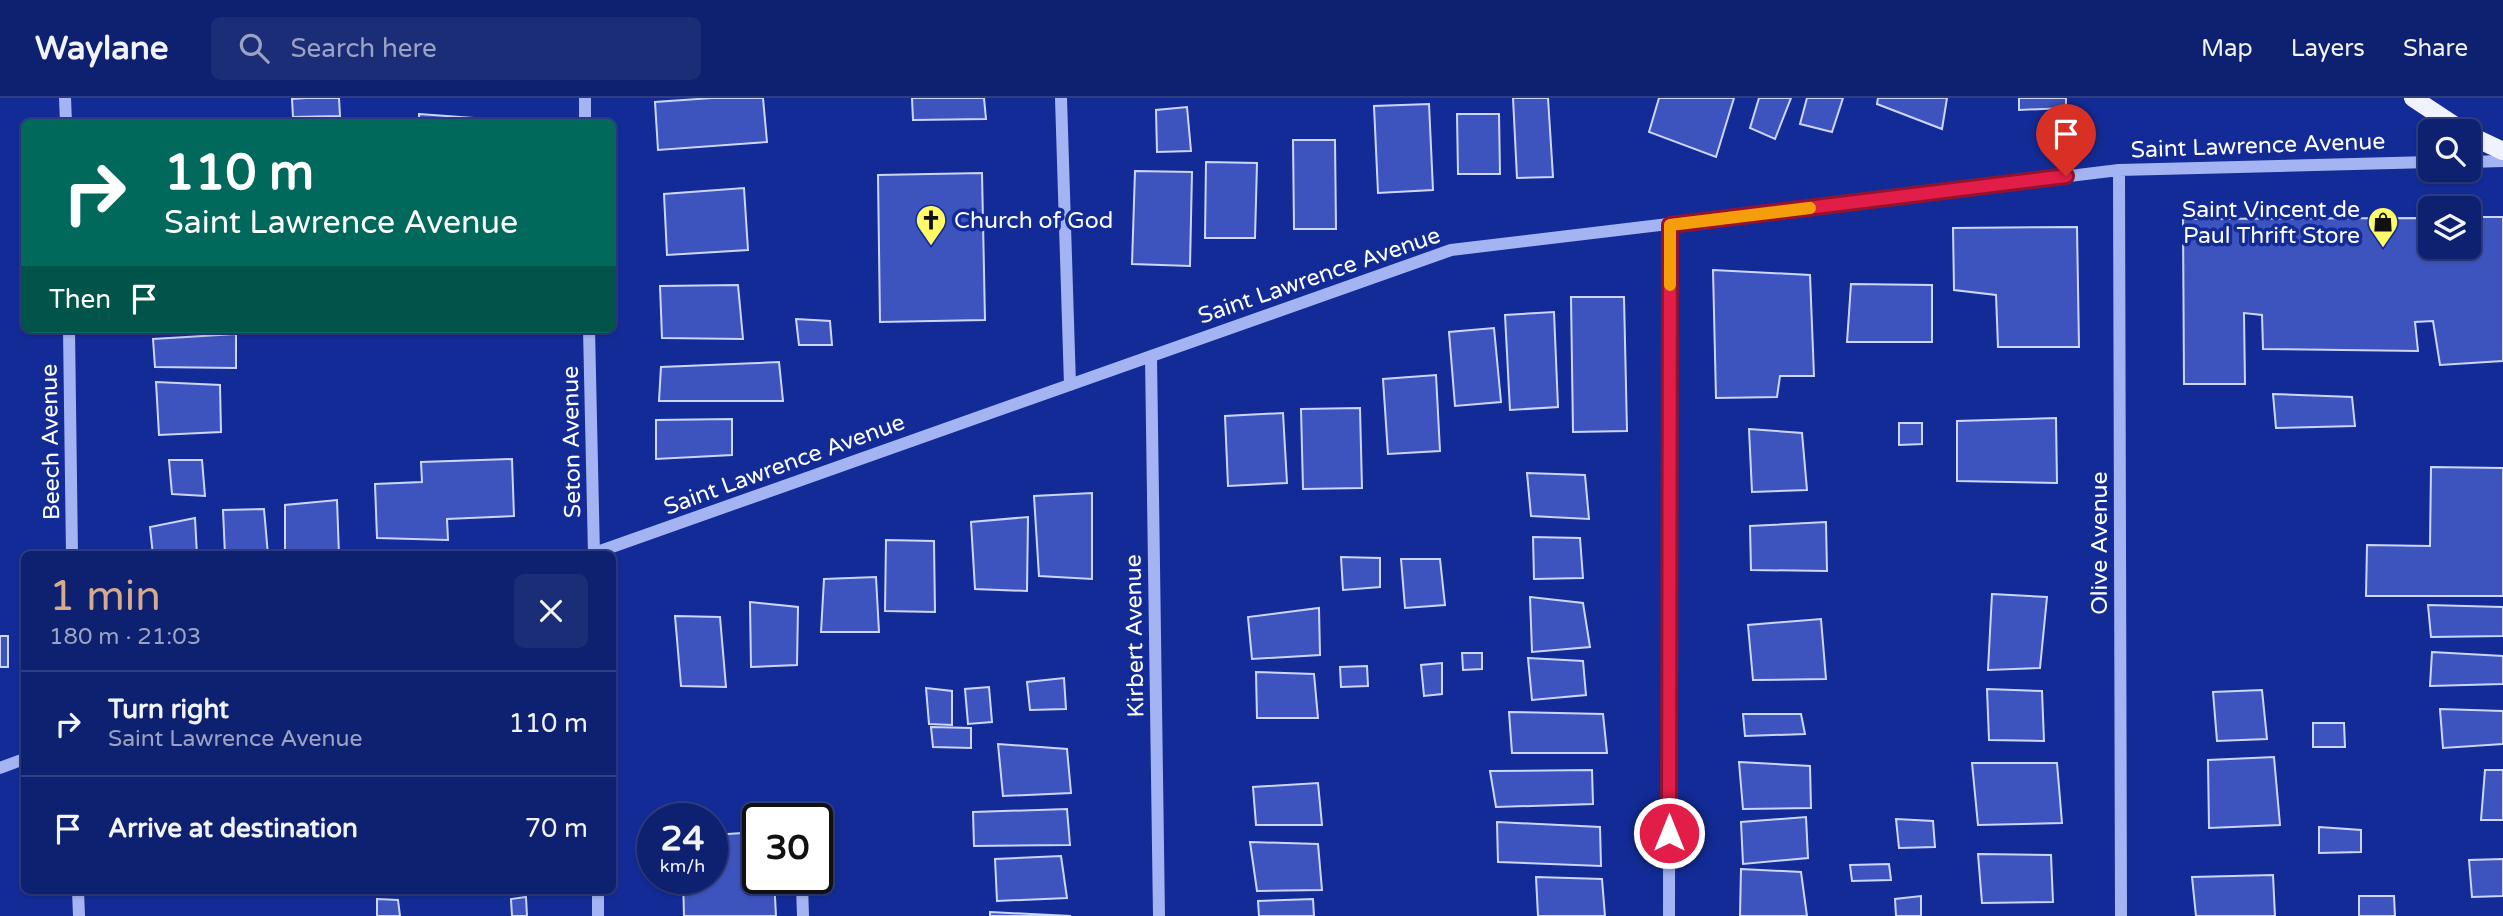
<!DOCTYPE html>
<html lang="en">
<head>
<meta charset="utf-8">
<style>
	:root { --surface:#0e2070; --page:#1c2d78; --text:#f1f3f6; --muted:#9ba3c3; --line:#2e3e83; --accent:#d6ab8b }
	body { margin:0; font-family:"Varela Round",sans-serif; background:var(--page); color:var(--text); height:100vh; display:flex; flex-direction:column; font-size:26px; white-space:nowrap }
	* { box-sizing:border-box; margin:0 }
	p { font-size:23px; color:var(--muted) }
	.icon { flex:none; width:38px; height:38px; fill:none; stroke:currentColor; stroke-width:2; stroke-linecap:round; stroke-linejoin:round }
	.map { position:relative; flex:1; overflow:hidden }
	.panel { position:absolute; left:21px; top:453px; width:595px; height:343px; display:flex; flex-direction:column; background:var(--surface); border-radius:10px; box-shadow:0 2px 5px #0004,0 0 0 2px var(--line) }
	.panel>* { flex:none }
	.guide { position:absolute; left:21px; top:21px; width:595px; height:214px; border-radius:10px; box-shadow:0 2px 5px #0004,0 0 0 2px var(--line); background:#00695c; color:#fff; overflow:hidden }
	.buttons { position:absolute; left:2418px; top:21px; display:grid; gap:14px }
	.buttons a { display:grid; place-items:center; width:63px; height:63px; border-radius:10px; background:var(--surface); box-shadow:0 2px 5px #0004,0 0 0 2px var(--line); font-size:35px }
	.speed { position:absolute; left:637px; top:705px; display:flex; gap:14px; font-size:35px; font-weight:700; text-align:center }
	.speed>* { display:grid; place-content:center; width:91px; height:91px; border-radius:50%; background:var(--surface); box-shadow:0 2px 5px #0004,0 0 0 2px var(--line); line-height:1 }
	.speed small { font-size:18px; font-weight:400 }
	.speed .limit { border:4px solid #111; border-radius:10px; background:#fff; color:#111 }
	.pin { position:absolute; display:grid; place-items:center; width:60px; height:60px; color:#fff; margin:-72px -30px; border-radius:50% 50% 50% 0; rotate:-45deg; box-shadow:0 0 7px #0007 }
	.pin .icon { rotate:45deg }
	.me { position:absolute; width:77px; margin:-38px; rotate:0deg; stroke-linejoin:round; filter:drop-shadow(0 0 5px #0008) }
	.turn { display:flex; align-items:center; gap:24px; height:147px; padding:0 28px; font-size:32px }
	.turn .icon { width:91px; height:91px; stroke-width:2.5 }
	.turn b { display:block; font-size:49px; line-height:60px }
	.then { display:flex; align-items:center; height:66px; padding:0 28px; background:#0003; gap:14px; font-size:26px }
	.round { display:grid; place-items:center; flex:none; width:74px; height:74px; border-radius:10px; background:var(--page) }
	.overview { display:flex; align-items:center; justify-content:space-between; height:119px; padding:0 28px }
	h1 { font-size:42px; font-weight:600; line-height:52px; color:var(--accent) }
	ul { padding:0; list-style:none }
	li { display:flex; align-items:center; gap:21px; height:105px; padding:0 28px; border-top:2px solid var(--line) }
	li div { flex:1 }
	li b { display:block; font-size:26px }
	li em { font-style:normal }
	header { display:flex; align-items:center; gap:42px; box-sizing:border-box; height:98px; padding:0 35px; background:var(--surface); border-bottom:2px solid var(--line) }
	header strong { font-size:33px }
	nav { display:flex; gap:38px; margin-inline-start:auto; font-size:24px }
	.search { width:490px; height:63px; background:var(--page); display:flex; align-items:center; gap:18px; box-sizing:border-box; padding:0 24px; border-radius:10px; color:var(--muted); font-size:26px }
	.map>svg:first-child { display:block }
</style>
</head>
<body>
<header>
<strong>Waylane</strong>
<div class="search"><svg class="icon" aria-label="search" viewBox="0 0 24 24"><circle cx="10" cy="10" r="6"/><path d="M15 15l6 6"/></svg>Search here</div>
<nav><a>Map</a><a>Layers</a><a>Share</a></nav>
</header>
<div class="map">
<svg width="2503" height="818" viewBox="0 0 2503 818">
	<rect width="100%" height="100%" fill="#132b96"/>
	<path fill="#3d54be" stroke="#ccd6fd" stroke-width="2" d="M 306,0 L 339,0 L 340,18 L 293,19 L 292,1 Z
		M 712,0 L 763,0 L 767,44 L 658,52 L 655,4 Z
		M 912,0 L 984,0 L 986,21 L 913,22 Z
		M 1513,0 L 1548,0 L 1553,79 L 1517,80 Z
		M 1659,0 L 1734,0 L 1716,59 L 1649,34 Z
		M 1759,0 L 1791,0 L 1775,41 L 1750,30 Z
		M 1807,0 L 1843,0 L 1832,34 L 1800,26 Z
		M 1878,0 L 1947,0 L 1942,31 L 1877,6 Z
		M 2019,0 L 2066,0 L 2066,10 L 2019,12 Z
		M 1429,6 L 1433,92 L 1378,95 L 1374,8 Z
		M 1187,9 L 1191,53 L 1157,54 L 1156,12 Z
		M 419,16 L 487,21 L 488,24 L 419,24 Z
		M 1457,16 L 1499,16 L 1500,76 L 1458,76 Z
		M 1293,42 L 1335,42 L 1336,131 L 1294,131 Z
		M 1206,64 L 1257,65 L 1255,140 L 1205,140 Z
		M 1135,73 L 1192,74 L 1190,168 L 1132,166 Z
		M 982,75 L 985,222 L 880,224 L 878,77 Z
		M 744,90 L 748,152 L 667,157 L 664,96 Z
		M 2469,119 L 2503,119 L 2503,263 L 2440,267 L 2433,223 L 2415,224 L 2418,253 L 2263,251 L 2262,217 L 2244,215 L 2245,286 L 2184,286 L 2183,121 L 2431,120 L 2431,149 L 2469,149 Z
		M 2077,129 L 2079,249 L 1998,249 L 1996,197 L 1954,192 L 1953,130 Z
		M 1713,172 L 1810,177 L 1814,278 L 1780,278 L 1777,299 L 1716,300 Z
		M 1851,186 L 1932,187 L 1932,244 L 1847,244 Z
		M 738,187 L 743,241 L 662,240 L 660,188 Z
		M 1571,199 L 1624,199 L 1627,333 L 1573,334 Z
		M 1554,214 L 1558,309 L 1510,312 L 1505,217 Z
		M 796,221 L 830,223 L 832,247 L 799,247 Z
		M 1494,230 L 1501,304 L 1455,308 L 1449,234 Z
		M 236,236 L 236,270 L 155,269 L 153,241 Z
		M 779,264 L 783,303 L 659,303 L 661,269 Z
		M 1436,277 L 1440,353 L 1388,356 L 1383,281 Z
		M 156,284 L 220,287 L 221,334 L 159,337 Z
		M 2273,296 L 2352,299 L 2355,328 L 2276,330 Z
		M 1360,310 L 1362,390 L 1303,391 L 1301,311 Z
		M 1283,315 L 1287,385 L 1228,388 L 1225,318 Z
		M 2056,320 L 2057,385 L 1957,383 L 1957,323 Z
		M 732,321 L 732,357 L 656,361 L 656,322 Z
		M 1899,325 L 1922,325 L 1922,346 L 1899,347 Z
		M 1749,331 L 1802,335 L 1807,392 L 1752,394 Z
		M 512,361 L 514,418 L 447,421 L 448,442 L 377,440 L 375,386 L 422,384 L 421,364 Z
		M 169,362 L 202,362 L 205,398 L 172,396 Z
		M 2431,369 L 2503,370 L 2503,498 L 2366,498 L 2367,447 L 2430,448 Z
		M 1527,375 L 1585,377 L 1589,421 L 1531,418 Z
		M 1092,395 L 1092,481 L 1039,478 L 1034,398 Z
		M 337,402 L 339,457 L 285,457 L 285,407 Z
		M 264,411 L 268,457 L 225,457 L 223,412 Z
		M 1028,419 L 1027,493 L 975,491 L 971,424 Z
		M 195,420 L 197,457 L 153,457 L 150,429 Z
		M 1826,424 L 1827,473 L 1751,472 L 1750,428 Z
		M 1533,439 L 1580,440 L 1583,480 L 1534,481 Z
		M 886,442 L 934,443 L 935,514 L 885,513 Z
		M 1341,459 L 1380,460 L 1380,489 L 1343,492 Z
		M 1401,461 L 1440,461 L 1445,507 L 1405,510 Z
		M 876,479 L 879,534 L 821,534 L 824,481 Z
		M 1992,496 L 2047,499 L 2040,570 L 1988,572 Z
		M 1530,499 L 1583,505 L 1590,549 L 1532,554 Z
		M 750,504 L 798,509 L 797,567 L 751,569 Z
		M 2428,507 L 2503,509 L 2503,538 L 2431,539 Z
		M 1319,510 L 1320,557 L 1252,561 L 1248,519 Z
		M 675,518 L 720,519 L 726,589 L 681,588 Z
		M 1821,521 L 1826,581 L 1753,582 L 1748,527 Z
		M 0,538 L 8,538 L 8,569 L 0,569 Z
		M 2432,554 L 2503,558 L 2503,586 L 2430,588 Z
		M 1462,555 L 1482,555 L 1482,571 L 1463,572 Z
		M 1528,560 L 1583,563 L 1586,597 L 1532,602 Z
		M 1442,565 L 1442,596 L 1424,598 L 1421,567 Z
		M 1367,568 L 1368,588 L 1341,589 L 1340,569 Z
		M 1256,574 L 1314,576 L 1318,620 L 1257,620 Z
		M 1064,580 L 1066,611 L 1030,612 L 1027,584 Z
		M 989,589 L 992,624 L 968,626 L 965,591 Z
		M 926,590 L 952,593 L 952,627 L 929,626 Z
		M 1987,591 L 2042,593 L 2044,643 L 1989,642 Z
		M 2262,592 L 2267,641 L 2217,643 L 2213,594 Z
		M 2440,611 L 2503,613 L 2503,646 L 2443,650 Z
		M 1509,614 L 1603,616 L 1607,655 L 1512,655 Z
		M 1743,616 L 1801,616 L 1805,636 L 1745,638 Z
		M 2313,625 L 2344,625 L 2345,649 L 2313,649 Z
		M 931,629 L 971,630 L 971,650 L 933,649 Z
		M 998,646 L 1067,651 L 1071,695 L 1003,698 Z
		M 2274,659 L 2280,727 L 2209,730 L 2208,662 Z
		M 1739,664 L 1810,668 L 1811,710 L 1743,711 Z
		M 1972,665 L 2057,665 L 2062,725 L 1978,727 Z
		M 1592,672 L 1593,706 L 1496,709 L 1490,673 Z
		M 2485,672 L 2503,672 L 2503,722 L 2481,722 Z
		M 1318,685 L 1322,727 L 1256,727 L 1253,689 Z
		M 1067,711 L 1070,747 L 974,748 L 973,714 Z
		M 1806,719 L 1808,760 L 1743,766 L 1741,724 Z
		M 1896,721 L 1933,723 L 1935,749 L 1899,750 Z
		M 1497,724 L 1600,729 L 1601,768 L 1498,764 Z
		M 2319,729 L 2361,732 L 2361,754 L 2319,755 Z
		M 758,734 L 758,780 L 774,780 L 776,818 L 684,818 L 683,780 L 712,780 L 712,737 Z
		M 1250,744 L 1318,746 L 1322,792 L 1257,793 Z
		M 1978,756 L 2051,757 L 2053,804 L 1982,805 Z
		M 1061,758 L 1067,800 L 997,803 L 995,761 Z
		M 2503,761 L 2503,798 L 2472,799 L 2469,762 Z
		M 1889,766 L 1891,782 L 1852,783 L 1850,767 Z
		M 1741,771 L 1801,774 L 1807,818 L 1740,818 Z
		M 2273,777 L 2275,818 L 2196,818 L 2192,779 Z
		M 1536,779 L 1602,781 L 1605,818 L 1538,818 Z
		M 1921,798 L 1921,818 L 1896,818 L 1895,801 Z
		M 2359,798 L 2394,798 L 2395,818 L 2359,818 Z
		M 526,799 L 527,818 L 512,818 L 511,801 Z
		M 377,801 L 398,802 L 400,818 L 377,818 Z
		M 1313,801 L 1314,818 L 1259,818 L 1258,803 Z
		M 990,814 L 1071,818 L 990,818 Z"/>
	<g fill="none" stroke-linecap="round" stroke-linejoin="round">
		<path stroke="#a4b4f2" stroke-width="12" d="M 65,0 L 66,24
			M 585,0 L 585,24
			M 1061,0 L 1070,287
			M 2469,64 L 2503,63
			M 2119,72 L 2121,818
			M 69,231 L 72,457
			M 589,231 L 594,457
			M 1151,258 L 1159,818
			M 589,457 L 1451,152 L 2119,72 L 2431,64
			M 0,670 L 24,661
			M 802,787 L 803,818
			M 78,793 L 79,818
			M 598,793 L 598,818
			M 1669,818 L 1670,127"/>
		<path stroke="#f0f2ff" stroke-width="18" d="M 2413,0 L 2463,33
			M 2469,37 L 2503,53"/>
	</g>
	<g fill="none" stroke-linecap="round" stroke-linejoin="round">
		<g stroke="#92132f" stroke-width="18">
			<path id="route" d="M 1669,735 L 1670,127 L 2066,78"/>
		</g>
		<use href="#route" stroke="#e11d48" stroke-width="12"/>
		<path stroke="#f59e0b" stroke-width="12" d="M 1670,187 L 1670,127 L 1810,110"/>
	</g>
	<defs>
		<g id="church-pin" transform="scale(1.575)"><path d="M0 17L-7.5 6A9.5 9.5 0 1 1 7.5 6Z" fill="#fffa66" stroke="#132b96"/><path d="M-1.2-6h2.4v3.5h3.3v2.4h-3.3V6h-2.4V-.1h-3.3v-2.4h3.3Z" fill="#111"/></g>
		<g id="shop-pin" transform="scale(1.575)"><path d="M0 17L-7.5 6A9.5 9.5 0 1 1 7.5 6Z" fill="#fffa66" stroke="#132b96"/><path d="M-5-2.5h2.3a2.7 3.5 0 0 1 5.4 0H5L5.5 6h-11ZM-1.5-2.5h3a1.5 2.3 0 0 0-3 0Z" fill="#111"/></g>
	</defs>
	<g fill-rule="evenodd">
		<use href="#church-pin" x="931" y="122"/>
		<use href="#shop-pin" x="2383" y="124"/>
	</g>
	<g text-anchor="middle" stroke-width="7" stroke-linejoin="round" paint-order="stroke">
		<g font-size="23" fill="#fff" stroke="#132b96">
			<text transform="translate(2258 47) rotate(-2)" y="8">Saint Lawrence Avenue</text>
			<text transform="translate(1319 177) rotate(-19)" y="8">Saint Lawrence Avenue</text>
			<text transform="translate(50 344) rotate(-91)" y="8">Beech Avenue</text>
			<text transform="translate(571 344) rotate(-91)" y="8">Seton Avenue</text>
			<text transform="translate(784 366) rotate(-20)" y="8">Saint Lawrence Avenue</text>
			<text transform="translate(2099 445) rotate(-90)" y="8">Olive Avenue</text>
			<text transform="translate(1134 538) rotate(-91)" y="8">Kirbert Avenue</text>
		</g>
		<g font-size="23" fill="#fff" stroke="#132b96" text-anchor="end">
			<text x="2360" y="119">Saint Vincent de<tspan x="2360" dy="26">Paul Thrift Store</tspan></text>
			<text x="954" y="130" text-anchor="start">Church of God</text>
		</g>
	</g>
</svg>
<div class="buttons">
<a><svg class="icon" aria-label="search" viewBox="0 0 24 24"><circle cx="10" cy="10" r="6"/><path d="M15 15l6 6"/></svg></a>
<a><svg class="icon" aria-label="layers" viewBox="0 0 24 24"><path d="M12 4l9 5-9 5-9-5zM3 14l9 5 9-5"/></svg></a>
</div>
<div class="speed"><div>24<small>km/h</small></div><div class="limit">30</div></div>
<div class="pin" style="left:2066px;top:78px;background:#d93025"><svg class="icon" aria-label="arrive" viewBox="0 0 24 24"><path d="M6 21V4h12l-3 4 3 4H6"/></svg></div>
<svg class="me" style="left:1669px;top:735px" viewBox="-20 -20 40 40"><circle r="17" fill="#e11d48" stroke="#fff" stroke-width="3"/><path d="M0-11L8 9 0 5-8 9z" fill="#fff"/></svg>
<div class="guide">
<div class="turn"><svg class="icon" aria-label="right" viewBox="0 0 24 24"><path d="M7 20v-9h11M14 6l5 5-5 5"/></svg><div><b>110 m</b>Saint Lawrence Avenue</div></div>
<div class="then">Then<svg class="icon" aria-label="arrive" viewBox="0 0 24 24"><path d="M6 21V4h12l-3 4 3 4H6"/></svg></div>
</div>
<section class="panel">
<div class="overview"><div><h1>1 min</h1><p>180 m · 21:03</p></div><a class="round"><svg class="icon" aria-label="close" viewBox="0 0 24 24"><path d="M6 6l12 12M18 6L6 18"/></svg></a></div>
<ul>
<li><svg class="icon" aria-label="right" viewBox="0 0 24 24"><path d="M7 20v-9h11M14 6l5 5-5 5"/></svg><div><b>Turn right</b><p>Saint Lawrence Avenue</p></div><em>110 m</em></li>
<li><svg class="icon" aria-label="arrive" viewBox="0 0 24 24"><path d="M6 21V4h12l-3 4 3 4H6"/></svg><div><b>Arrive at destination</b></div><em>70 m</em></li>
</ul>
</section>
</div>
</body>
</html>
